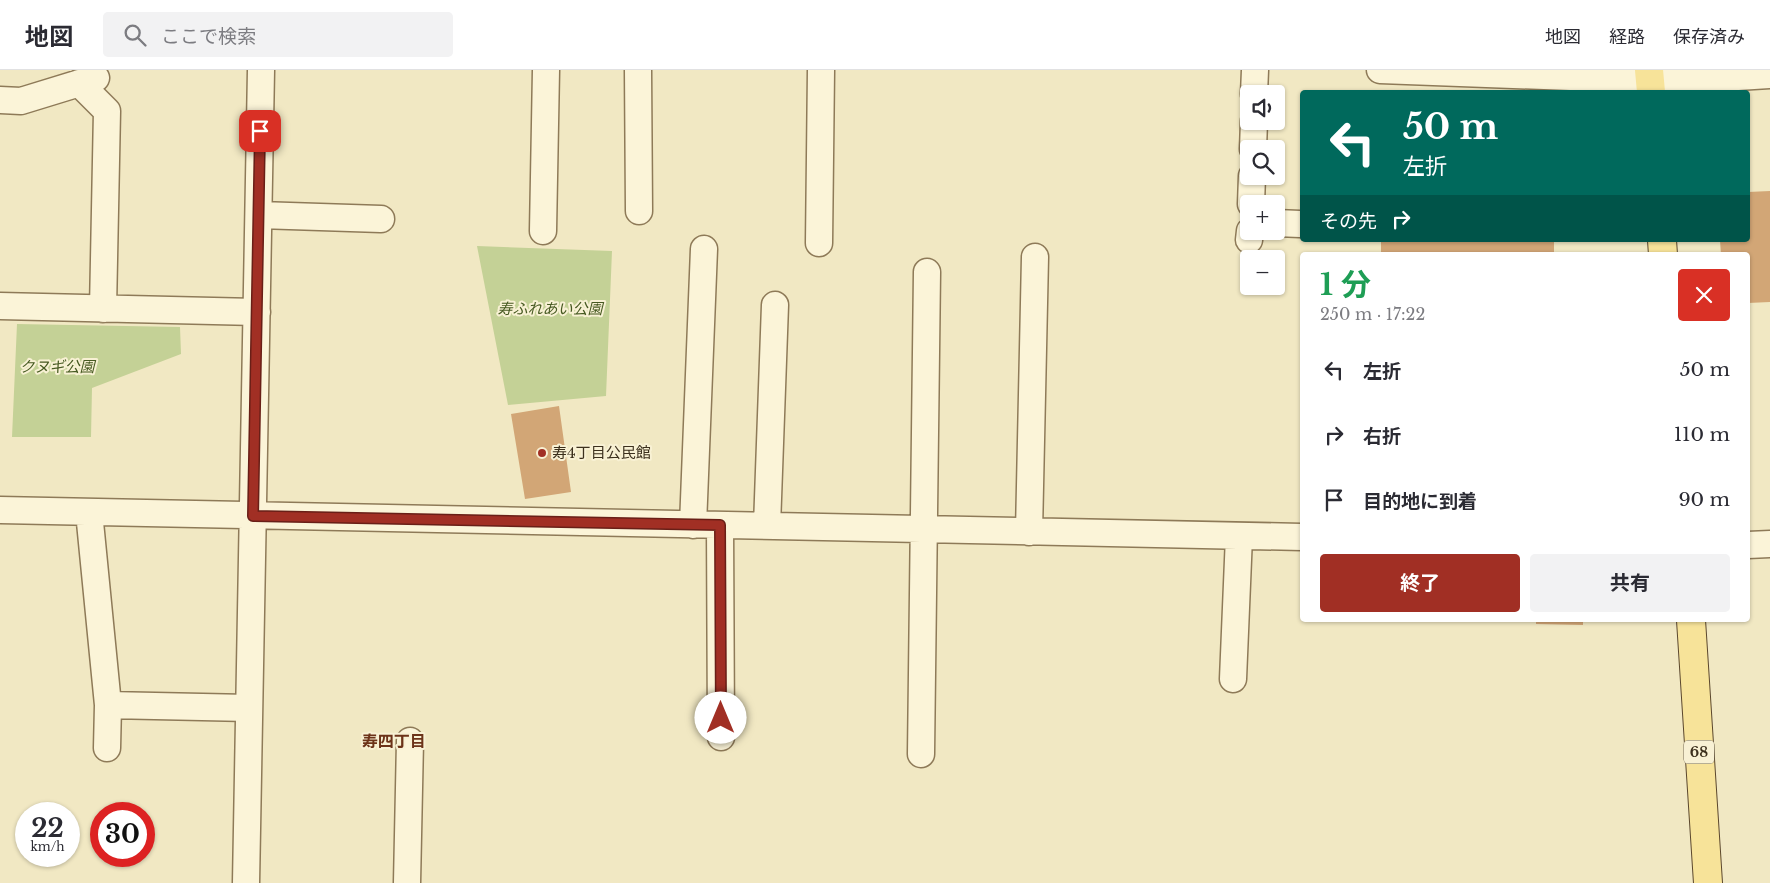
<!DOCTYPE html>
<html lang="ja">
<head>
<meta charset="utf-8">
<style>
	:root { --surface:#fff; --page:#f2f2f3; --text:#2b2b33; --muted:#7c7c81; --line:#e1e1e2; --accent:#a12f24 }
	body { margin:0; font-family:"Libre Baskerville","Noto Sans JP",serif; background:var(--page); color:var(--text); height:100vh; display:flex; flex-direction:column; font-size:19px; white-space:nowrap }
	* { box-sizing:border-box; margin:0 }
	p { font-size:16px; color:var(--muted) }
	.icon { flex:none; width:28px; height:28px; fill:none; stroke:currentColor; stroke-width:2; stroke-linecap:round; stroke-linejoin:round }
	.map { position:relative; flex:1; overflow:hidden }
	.details { position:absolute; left:1300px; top:182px; width:450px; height:370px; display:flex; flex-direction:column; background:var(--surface); border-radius:5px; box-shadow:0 1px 4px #0004 }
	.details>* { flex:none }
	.guide { position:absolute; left:1300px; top:20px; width:450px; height:152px; border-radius:5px; box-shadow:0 1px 4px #0004; background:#00695c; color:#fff; overflow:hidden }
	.controls { position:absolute; left:1240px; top:15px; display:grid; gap:10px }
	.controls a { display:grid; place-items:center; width:45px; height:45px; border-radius:5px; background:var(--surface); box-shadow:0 1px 4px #0004; font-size:25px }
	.speed { position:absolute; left:15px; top:732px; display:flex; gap:10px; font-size:25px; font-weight:700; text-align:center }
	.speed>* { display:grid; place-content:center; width:65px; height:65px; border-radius:50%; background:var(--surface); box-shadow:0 1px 4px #0004; line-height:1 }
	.speed small { font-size:12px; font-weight:400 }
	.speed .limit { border:8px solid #d22; background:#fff; color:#111 }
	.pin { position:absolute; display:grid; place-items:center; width:42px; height:42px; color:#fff; margin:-21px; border-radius:10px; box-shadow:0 2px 8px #0006 }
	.me { position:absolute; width:55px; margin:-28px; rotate:0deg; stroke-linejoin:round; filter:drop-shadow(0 0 4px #0008) }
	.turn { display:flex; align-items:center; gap:18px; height:105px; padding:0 20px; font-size:22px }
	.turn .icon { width:65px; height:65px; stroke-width:2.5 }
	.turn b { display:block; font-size:35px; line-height:42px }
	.then { display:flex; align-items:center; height:48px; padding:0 20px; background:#0003; gap:10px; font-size:19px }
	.round { display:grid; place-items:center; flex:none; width:52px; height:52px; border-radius:5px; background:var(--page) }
	.headline { display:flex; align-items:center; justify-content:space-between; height:85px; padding:0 20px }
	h1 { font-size:30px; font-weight:700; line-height:38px; color:#1e9e55 }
	.cta { display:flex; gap:10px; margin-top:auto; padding:10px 20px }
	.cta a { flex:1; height:58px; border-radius:5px; background:var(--accent); color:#fff; font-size:20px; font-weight:700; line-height:58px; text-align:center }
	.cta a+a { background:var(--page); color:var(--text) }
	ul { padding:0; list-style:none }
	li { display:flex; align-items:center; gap:15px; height:65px; padding:0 20px }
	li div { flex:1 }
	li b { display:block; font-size:19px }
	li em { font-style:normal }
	header { display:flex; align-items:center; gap:30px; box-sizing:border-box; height:70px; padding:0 25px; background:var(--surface); border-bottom:1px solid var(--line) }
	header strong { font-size:24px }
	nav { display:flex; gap:28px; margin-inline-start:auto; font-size:18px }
	.search { width:350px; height:45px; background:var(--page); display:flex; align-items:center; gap:12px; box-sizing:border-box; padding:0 18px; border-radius:5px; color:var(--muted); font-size:19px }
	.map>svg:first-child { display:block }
</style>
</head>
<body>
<header>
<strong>地図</strong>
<div class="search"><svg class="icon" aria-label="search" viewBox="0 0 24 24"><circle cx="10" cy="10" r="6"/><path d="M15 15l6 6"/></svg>ここで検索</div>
<nav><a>地図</a><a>経路</a><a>保存済み</a></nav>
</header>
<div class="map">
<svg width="1770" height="813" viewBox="0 0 1770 813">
	<rect width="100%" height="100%" fill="#f1e8c3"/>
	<path fill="#c4d196" d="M 477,176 L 612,181 L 606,326 L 508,335 Z
		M 17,254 L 180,257 L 181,284 L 92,318 L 91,367 L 12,367 Z"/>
	<path fill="#d2a676" d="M 1770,121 L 1770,232 L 1748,233 L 1748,185 L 1721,185 L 1720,170 L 1748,170 L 1748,122 Z
		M 1381,170 L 1554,170 L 1554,185 L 1381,185 Z
		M 559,336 L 571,422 L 525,429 L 511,344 Z
		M 1536,550 L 1583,550 L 1583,555 L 1536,554 Z"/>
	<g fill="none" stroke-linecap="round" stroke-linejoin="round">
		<g stroke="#8e7a58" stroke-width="29">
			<path id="street" d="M 638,0 L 639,141
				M 1380,0 L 1650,10 L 1691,10 L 1770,5
				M 79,13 L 107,41 L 103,239
				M 1254,24 L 1255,0
				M 0,30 L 21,31 L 96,8
				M 1253,79 L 1254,51
				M 1251,134 L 1252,106
				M 259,145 L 381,149
				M 1276,153 L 1300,154
				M 543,161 L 546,0
				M 1249,170 L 1250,161
				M 819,173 L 821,0
				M 0,236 L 257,242
				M 0,440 L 1302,467
				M 89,442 L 108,635 L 107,678
				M 693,455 L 704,179
				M 720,455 L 721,667
				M 767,456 L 775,235
				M 1029,462 L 1035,187
				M 1748,475 L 1770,474
				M 1233,609 L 1239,466
				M 108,635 L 249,638
				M 921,684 L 927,202
				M 246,813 L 261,0
				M 407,813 L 410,671"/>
		</g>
		<g stroke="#5b472d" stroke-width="30">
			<path id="primary" d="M 1649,0 L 1651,22
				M 1662,170 L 1663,185
				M 1691,550 L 1708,813"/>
		</g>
		<use href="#street" stroke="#fbf4d8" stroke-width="26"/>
		<use href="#primary" stroke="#f7e399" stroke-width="28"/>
	</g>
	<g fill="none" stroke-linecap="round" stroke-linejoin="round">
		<g stroke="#691f17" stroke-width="12">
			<path id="route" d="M 260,61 L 253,446 L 720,455 L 721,648"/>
		</g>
		<use href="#route" stroke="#a12f24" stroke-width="9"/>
	</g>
	<circle fill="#a12f24" stroke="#f8f1d4" stroke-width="2" cx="542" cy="383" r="5"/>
	<g text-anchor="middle" stroke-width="4" stroke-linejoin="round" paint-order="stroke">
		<rect fill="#f8f1d4" stroke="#746a54" stroke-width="1" x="1684" y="670.5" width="30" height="23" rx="4"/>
		<g font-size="14" font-weight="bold" fill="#3c301d">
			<text x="1699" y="687">68</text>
		</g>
		<g font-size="15" font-style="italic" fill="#475a22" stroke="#f8f1d4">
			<text x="550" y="244">寿ふれあい公園</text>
			<text x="57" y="302">クヌギ公園</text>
		</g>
		<g font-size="15" fill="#3c301d" stroke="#f8f1d4" text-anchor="start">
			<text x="552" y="388">寿4丁目公民館</text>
		</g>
		<g font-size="16" font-weight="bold" fill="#6c3319" stroke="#f8f1d4">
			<text x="394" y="677">寿四丁目</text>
		</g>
	</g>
</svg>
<div class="controls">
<a><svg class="icon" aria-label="sound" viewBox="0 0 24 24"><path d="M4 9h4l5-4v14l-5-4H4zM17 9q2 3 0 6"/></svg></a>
<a><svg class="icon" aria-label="search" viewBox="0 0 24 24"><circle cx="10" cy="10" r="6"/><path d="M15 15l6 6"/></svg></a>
<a>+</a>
<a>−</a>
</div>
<div class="speed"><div>22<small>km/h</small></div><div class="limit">30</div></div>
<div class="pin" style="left:260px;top:61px;background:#d93025"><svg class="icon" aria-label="arrive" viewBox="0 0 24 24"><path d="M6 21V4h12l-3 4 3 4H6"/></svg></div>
<svg class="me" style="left:721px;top:648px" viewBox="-20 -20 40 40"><circle r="19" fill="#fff"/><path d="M0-13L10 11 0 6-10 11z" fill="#a12f24"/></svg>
<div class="guide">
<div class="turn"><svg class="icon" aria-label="left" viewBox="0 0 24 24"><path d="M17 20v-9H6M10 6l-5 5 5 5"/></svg><div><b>50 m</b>左折</div></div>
<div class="then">その先<svg class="icon" aria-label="right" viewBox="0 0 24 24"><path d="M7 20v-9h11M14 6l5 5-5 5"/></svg></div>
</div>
<section class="details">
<div class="headline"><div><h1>1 分</h1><p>250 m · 17:22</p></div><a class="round" style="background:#d93025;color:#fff"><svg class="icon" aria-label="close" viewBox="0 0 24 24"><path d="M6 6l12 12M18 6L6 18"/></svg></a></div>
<ul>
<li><svg class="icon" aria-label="left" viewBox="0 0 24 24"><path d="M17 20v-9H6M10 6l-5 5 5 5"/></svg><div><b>左折</b></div><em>50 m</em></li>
<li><svg class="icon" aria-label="right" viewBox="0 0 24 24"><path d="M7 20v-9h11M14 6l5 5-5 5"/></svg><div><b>右折</b></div><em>110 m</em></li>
<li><svg class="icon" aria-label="arrive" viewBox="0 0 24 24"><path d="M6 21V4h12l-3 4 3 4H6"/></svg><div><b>目的地に到着</b></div><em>90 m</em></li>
</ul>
<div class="cta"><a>終了</a><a>共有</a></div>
</section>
</div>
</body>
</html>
